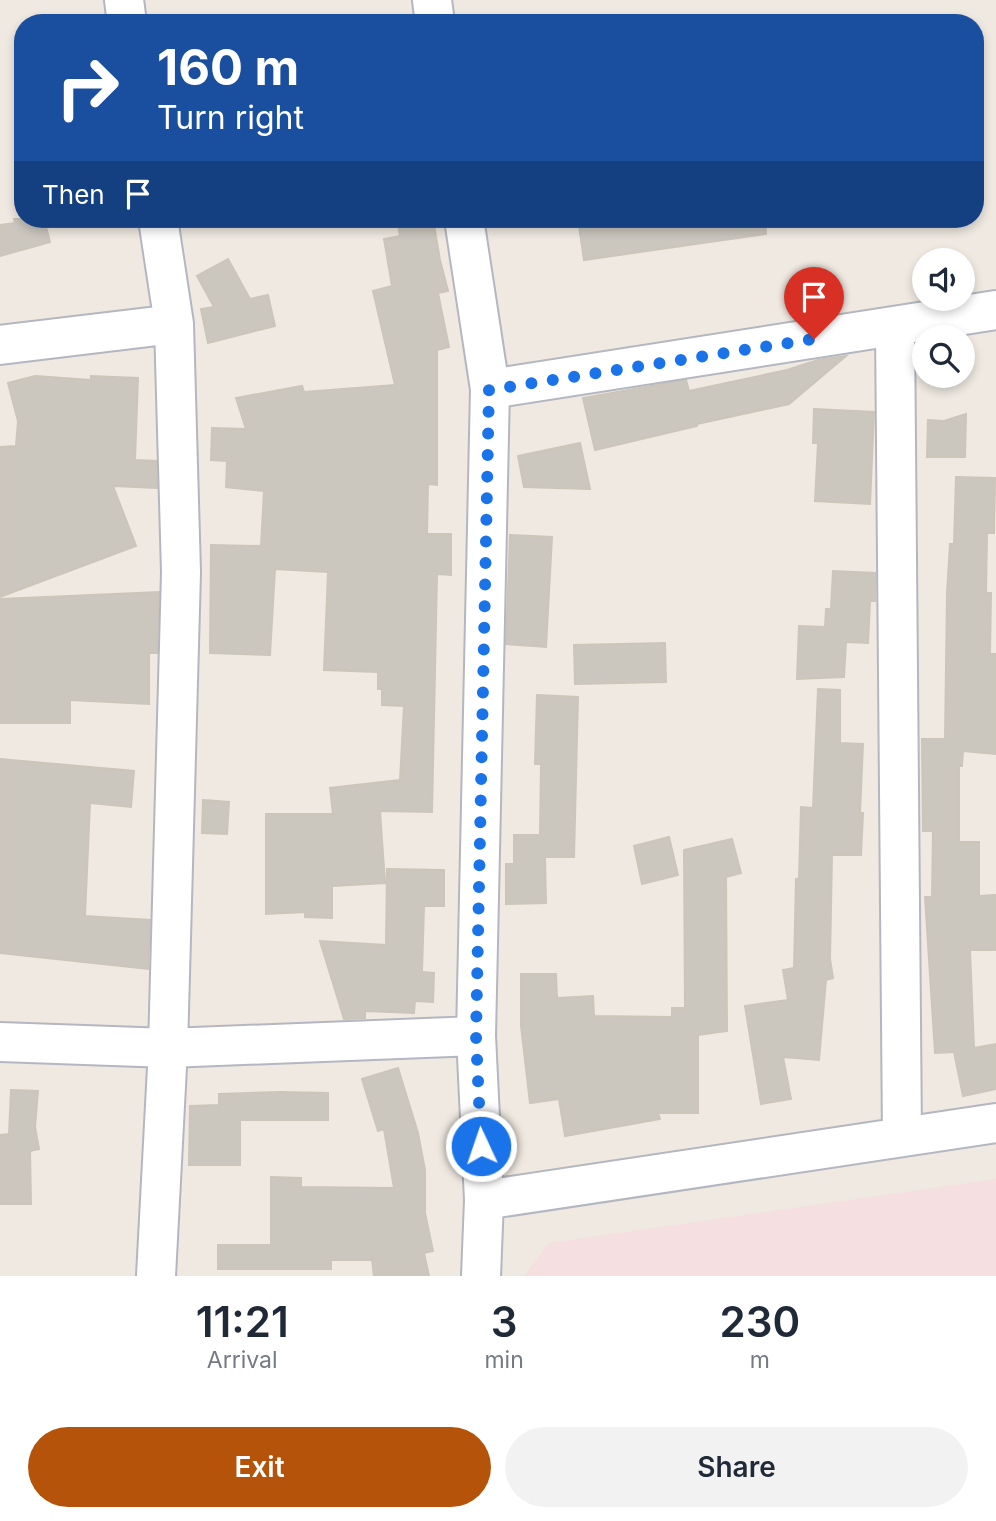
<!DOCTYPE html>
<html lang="en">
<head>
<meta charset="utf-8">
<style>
	:root { --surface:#fff; --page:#f2f2f3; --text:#1f2937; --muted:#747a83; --accent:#b45309 }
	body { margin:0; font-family:Inter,sans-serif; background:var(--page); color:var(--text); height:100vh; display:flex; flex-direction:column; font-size:26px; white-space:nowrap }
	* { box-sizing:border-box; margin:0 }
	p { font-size:23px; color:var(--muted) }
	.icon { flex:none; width:38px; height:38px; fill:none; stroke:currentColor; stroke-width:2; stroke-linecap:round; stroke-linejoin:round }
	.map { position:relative; height:1276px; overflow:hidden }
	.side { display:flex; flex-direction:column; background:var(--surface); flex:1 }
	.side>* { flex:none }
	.banner { position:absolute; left:14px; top:14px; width:970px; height:214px; border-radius:28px; box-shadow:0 4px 10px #0003; background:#1a4fa0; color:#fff; overflow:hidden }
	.tools { position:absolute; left:912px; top:248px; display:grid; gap:14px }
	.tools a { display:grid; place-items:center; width:63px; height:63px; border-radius:50%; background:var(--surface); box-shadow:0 4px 10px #0003; font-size:35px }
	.pin { position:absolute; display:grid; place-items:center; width:60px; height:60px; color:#fff; margin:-72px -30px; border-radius:50% 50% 50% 0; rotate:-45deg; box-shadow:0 0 7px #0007 }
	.pin .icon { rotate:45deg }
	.me { position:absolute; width:77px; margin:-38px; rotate:357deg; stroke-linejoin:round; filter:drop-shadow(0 0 5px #0008) }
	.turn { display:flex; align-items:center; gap:24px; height:147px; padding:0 28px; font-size:32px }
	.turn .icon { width:91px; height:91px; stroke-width:2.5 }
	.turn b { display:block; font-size:49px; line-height:60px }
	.then { display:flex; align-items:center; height:66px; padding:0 28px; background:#0003; gap:14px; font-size:26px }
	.eta { display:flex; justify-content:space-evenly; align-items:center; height:119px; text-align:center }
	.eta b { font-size:42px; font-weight:600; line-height:49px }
	.cta { display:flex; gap:14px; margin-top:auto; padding:14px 28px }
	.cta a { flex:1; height:80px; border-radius:42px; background:var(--accent); color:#fff; font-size:28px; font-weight:600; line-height:80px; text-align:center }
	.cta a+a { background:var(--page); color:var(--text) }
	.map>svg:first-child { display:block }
</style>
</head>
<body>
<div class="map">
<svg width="996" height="1276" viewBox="0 0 996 1276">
	<rect width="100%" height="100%" fill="#efe9e1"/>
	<path fill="#f5dfe0" d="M 996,1179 L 996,1276 L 524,1276 L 549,1243 Z"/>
	<path fill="#cbc7bf" stroke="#cbc5ba" stroke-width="2" d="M 14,219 L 44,219 L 50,242 L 0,256 L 0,225 L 15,223 Z
		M 397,219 L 433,219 L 440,260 L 448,291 L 438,293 L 449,347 L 437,350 L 437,485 L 428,484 L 427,534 L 451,534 L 451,575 L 437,574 L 432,812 L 380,811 L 385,883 L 332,886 L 332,918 L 305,917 L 305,912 L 266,914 L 266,814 L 333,814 L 330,788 L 400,780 L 404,706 L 382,705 L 382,689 L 378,689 L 378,672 L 324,670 L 328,572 L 275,569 L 270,655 L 210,653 L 211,545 L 261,546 L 264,491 L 226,487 L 227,461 L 211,460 L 212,428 L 246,429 L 236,398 L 302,386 L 304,392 L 395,385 L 373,291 L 392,286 L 384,239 L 400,236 Z
		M 623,219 L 765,219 L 766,234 L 584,260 L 579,226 Z
		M 228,259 L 250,299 L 268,295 L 275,326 L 208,343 L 201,309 L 214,307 L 197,276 Z
		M 846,356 L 789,404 L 697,424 L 697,426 L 595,450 L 583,398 L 686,380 L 689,391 L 787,370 L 818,360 Z
		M 35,376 L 91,380 L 91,376 L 138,378 L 135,460 L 156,461 L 157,488 L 113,486 L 136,546 L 0,597 L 0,447 L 16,446 L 18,421 L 8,383 Z
		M 814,409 L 874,412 L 870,504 L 815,501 L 818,443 L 813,443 Z
		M 966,414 L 965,457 L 927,457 L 928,420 L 944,421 Z
		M 580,443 L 590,489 L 524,487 L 518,456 Z
		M 956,477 L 995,478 L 994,533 L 987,533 L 986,593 L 991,593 L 990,654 L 996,654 L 996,754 L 963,751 L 962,766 L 959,766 L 959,842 L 979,842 L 979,896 L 996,895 L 996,950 L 970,950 L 974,1048 L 996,1044 L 996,1089 L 963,1096 L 954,1052 L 956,1052 L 935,1053 L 925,897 L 932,897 L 933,831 L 923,831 L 922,739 L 945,739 L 947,593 L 950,544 L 954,544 Z
		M 510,535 L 552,537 L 546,647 L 506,644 Z
		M 833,571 L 875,573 L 875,601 L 870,601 L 868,643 L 846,642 L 844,677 L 797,679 L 799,626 L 825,627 L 826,609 L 831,609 Z
		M 159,592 L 157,653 L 149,653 L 149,704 L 70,700 L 70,723 L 0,723 L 0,599 Z
		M 665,643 L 666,682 L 575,684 L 574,645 Z
		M 818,689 L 840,690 L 840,743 L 863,744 L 860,813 L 863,813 L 861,855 L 832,855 L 830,959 L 833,978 L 826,980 L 819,1060 L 783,1057 L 791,1099 L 761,1104 L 745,1006 L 788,1000 L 783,970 L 794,968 L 796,879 L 799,879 L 801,807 L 813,808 Z
		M 537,695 L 578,697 L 574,857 L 545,857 L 546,903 L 506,904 L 506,864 L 514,864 L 514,835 L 540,835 L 541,764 L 535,764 Z
		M 0,759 L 134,771 L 131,807 L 90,803 L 85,916 L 150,920 L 148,969 L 0,953 Z
		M 203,800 L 229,802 L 227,834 L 202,833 Z
		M 669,837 L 678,875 L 642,884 L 634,846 Z
		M 732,839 L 741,873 L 726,877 L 727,1031 L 698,1035 L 698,1113 L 658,1113 L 660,1119 L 565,1136 L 559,1099 L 530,1103 L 521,1026 L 521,974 L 556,974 L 557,998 L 593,996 L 594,1016 L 672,1017 L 672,1008 L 685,1008 L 684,850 Z
		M 387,869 L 444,870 L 444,906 L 424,906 L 422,972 L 434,973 L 433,1002 L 415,1001 L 414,1013 L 365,1011 L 365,1018 L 344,1019 L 320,941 L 386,945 Z
		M 398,1068 L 418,1133 L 425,1170 L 425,1213 L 433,1251 L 424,1253 L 429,1276 L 374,1276 L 372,1260 L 331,1260 L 331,1269 L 218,1269 L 218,1245 L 271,1245 L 271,1177 L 301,1178 L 301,1187 L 394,1188 L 384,1129 L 378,1131 L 362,1079 Z
		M 11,1090 L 38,1091 L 35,1127 L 39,1149 L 30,1151 L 31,1204 L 0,1204 L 0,1135 L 9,1134 Z
		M 280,1092 L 328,1093 L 328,1120 L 240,1120 L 240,1165 L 189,1165 L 190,1106 L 219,1105 L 219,1094 Z"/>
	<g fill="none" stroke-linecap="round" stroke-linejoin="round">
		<g stroke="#b4b7c1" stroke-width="42">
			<path id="minor" d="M 124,0 L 127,23
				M 432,0 L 435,23
				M 464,219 L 490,389 L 476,1036 L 484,1200 L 481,1276
				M 895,326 L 902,1137
				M 0,345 L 174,324
				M 490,389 L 996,310
				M 0,1042 L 168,1048 L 476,1036
				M 484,1200 L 996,1123
				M 156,1276 L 168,1048 L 181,572 L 174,324 L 158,219"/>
		</g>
		<use href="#minor" stroke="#fff" stroke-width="38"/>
	</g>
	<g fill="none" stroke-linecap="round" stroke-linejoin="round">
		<path stroke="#1a73e8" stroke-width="12" stroke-dasharray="0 21.6" d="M 481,1146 L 476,1036 L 489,390 L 814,339"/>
	</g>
</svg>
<div class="tools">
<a><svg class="icon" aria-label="sound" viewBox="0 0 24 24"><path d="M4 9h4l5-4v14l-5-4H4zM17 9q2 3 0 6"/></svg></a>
<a><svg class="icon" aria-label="search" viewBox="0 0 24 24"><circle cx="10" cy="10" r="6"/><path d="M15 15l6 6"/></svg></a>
</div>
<div class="pin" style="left:814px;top:339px;background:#d93025"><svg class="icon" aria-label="arrive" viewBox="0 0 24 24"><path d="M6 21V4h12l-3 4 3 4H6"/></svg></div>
<svg class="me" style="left:481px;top:1146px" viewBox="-20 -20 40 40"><circle r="17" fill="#1a73e8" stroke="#fff" stroke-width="3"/><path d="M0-11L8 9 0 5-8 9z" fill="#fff"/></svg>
<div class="banner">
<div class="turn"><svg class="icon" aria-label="right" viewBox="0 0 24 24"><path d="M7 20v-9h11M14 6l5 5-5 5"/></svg><div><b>160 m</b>Turn right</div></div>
<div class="then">Then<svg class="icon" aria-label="arrive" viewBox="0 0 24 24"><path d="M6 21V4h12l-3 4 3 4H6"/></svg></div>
</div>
</div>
<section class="side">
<div class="eta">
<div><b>11:21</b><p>Arrival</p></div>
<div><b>3</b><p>min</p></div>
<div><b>230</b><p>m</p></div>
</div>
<div class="cta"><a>Exit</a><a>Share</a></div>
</section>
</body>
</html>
